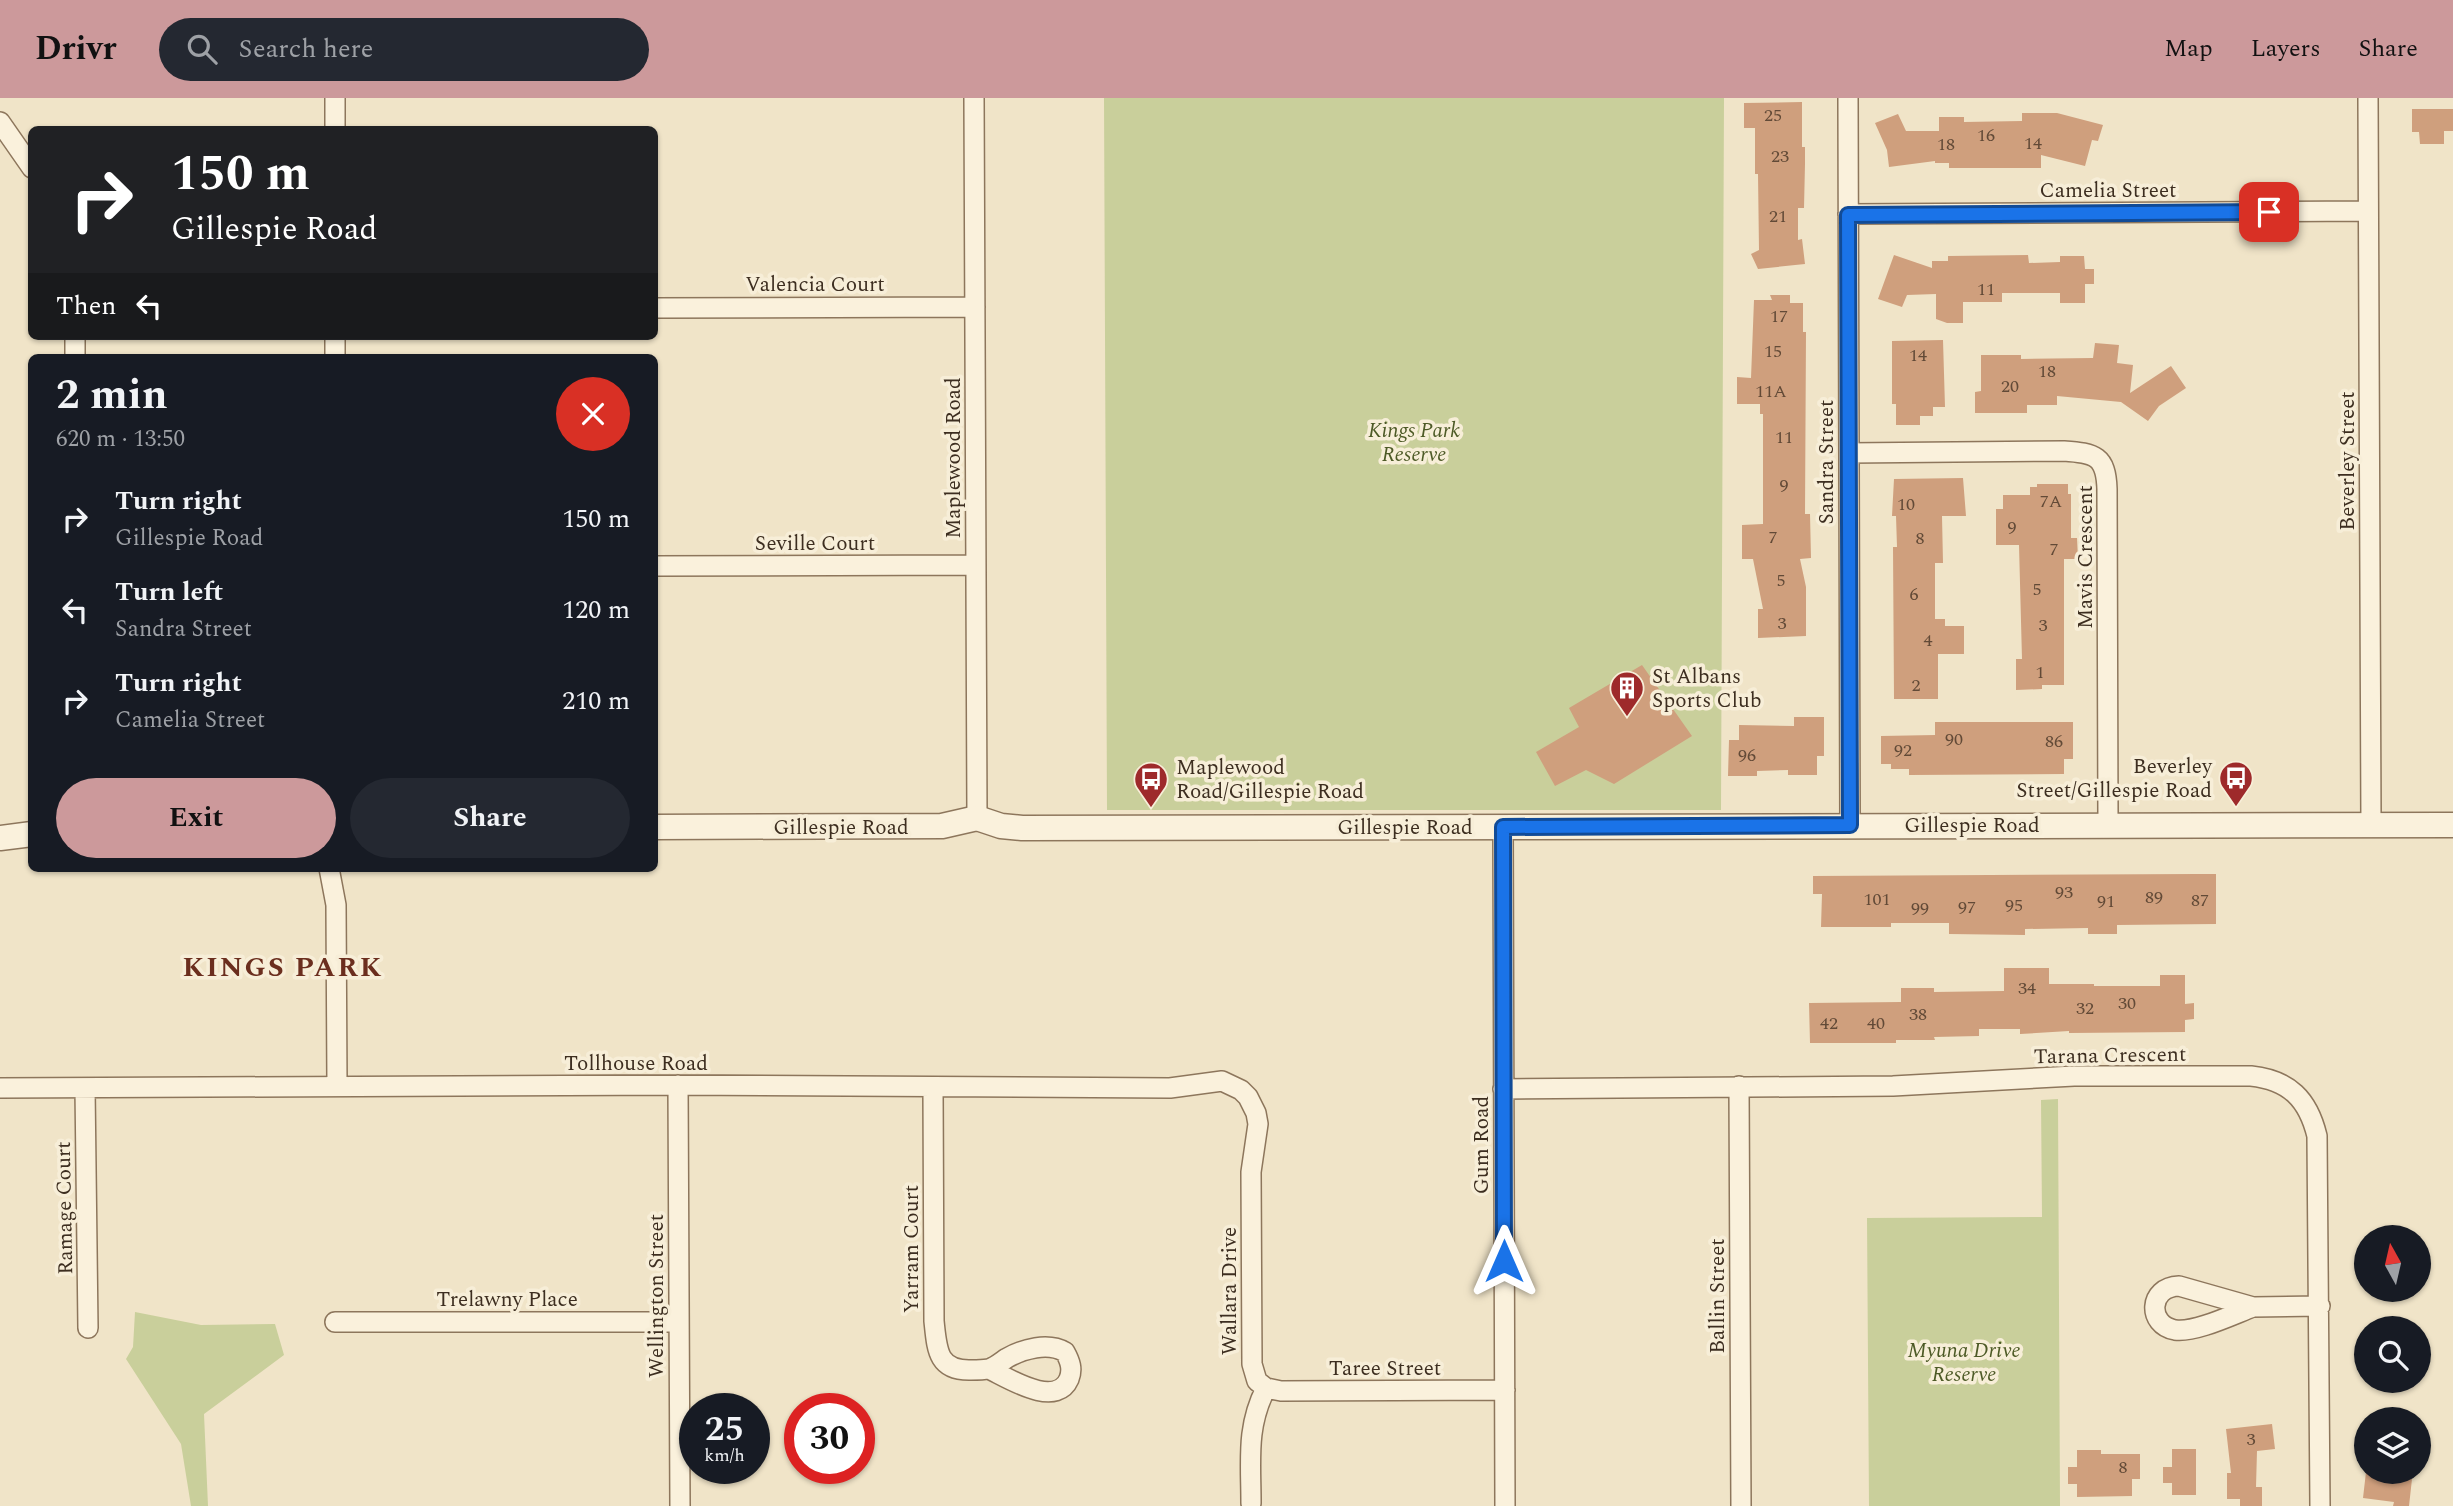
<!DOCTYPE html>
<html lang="en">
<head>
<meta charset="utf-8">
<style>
	:root { --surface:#171b24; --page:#242831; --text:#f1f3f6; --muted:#9ea1a6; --accent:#cc999b }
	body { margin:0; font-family:Spectral,serif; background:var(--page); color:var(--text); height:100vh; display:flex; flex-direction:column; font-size:26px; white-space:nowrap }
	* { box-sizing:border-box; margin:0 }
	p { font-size:23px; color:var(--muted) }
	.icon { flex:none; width:38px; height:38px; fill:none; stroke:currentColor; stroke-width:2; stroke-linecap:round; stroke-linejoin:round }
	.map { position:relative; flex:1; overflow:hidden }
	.sheet { position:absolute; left:28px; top:256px; width:630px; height:518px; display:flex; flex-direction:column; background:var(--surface); border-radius:10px; box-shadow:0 2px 5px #0004 }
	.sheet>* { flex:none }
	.banner { position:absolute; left:28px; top:28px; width:630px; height:214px; border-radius:10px; box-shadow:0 2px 5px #0004; background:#202124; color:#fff; overflow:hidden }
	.needle { width:46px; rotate:352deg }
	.fabs { position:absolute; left:2354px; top:1127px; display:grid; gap:14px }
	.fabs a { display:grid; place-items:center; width:77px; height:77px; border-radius:50%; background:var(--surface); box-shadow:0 2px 5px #0004; font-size:35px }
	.speed { position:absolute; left:679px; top:1295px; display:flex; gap:14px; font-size:35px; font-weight:700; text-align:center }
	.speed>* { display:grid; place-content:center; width:91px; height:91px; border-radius:50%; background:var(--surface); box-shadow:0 2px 5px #0004; line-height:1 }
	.speed small { font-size:18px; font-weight:400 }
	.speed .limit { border:10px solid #d22; background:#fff; color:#111 }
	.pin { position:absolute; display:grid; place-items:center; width:60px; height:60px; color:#fff; margin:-30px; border-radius:14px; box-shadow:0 4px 10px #0006 }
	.me { position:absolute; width:77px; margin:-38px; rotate:0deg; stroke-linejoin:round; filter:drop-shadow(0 0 5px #0008) }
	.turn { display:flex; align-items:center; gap:24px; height:147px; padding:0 28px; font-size:32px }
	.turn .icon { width:91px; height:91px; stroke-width:2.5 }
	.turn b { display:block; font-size:49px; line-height:60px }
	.then { display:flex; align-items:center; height:66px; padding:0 28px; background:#0003; gap:14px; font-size:26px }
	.round { display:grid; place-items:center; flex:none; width:74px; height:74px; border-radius:37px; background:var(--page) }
	.summary { display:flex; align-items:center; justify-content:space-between; height:119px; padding:0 28px }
	h1 { font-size:42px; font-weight:700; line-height:52px }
	.cta { display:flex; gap:14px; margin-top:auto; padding:14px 28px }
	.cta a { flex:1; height:80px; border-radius:42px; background:var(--accent); color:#111; font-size:28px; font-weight:700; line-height:80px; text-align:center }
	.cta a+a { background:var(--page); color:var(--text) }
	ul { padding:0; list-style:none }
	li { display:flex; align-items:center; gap:21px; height:91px; padding:0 28px }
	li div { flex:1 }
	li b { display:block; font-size:26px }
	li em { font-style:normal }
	header { display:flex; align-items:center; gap:42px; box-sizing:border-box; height:98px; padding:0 35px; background:var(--accent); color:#111 }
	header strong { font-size:33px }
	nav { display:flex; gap:38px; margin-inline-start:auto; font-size:24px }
	.search { width:490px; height:63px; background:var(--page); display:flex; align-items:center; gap:18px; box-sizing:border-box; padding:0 24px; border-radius:38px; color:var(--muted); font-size:26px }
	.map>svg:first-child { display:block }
</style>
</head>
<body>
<header>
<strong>Drivr</strong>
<div class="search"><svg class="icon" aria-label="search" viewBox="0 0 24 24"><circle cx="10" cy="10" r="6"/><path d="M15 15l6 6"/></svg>Search here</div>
<nav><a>Map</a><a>Layers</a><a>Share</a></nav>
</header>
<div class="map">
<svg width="2453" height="1408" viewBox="0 0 2453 1408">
	<rect width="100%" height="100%" fill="#f0e4c8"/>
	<path fill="#c9cf9b" d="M 1104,0 L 1724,0 L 1721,712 L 1107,712 Z
		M 2058,1001 L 2060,1408 L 1869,1408 L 1867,1120 L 2042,1119 L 2041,1002 Z
		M 135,1214 L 201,1227 L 275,1226 L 284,1257 L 204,1316 L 208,1408 L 191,1408 L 181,1346 L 126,1261 L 133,1249 Z"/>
	<path fill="#cf9f7d" d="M 1802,4 L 1802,49 L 1805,49 L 1805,66 L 1804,110 L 1798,110 L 1798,142 L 1802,141 L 1805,166 L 1758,171 L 1751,156 L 1759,152 L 1758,76 L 1755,76 L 1755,30 L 1744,30 L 1744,5 Z
		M 2412,11 L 2453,11 L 2453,33 L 2444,33 L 2444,46 L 2420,46 L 2419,34 L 2412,34 Z
		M 2022,15 L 2057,15 L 2103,27 L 2098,43 L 2092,42 L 2085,68 L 2041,57 L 2041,70 L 1949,70 L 1949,65 L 1935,65 L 1935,63 L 1889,69 L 1887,52 L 1875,25 L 1898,16 L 1906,33 L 1939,33 L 1939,19 L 1964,19 L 1964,24 L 2022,23 Z
		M 1894,157 L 1932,170 L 1932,163 L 1948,163 L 1948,158 L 2028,157 L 2029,165 L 2060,164 L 2060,158 L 2084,158 L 2085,171 L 2094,171 L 2094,186 L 2085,186 L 2085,205 L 2060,205 L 2060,195 L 2002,195 L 2002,204 L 1963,204 L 1963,225 L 1947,225 L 1936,221 L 1936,196 L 1907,197 L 1902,209 L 1878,201 Z
		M 1770,197 L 1790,197 L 1790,205 L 1803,205 L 1803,234 L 1806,234 L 1805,416 L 1810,416 L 1811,460 L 1800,461 L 1806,489 L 1806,538 L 1758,540 L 1758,511 L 1763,511 L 1753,461 L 1742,461 L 1742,427 L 1763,426 L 1763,316 L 1760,316 L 1760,306 L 1737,306 L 1737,279 L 1751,280 L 1754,202 L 1772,202 Z
		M 1943,242 L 1945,309 L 1933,309 L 1933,318 L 1920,318 L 1920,327 L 1896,327 L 1896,306 L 1892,306 L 1892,243 Z
		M 2095,245 L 2119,247 L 2117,265 L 2133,267 L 2130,295 L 2171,268 L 2186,290 L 2159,308 L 2148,323 L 2121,304 L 2057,298 L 2057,307 L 2027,307 L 2027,315 L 1975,315 L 1975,294 L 1981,293 L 1981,257 L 2021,257 L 2021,261 L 2093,260 Z
		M 1963,380 L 1966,418 L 1942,418 L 1943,465 L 1935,465 L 1935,521 L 1945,521 L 1945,528 L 1964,528 L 1964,556 L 1938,556 L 1938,601 L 1894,601 L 1893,449 L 1897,449 L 1896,418 L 1892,418 L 1894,381 Z
		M 2037,386 L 2068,386 L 2068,396 L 2071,396 L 2071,440 L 2077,440 L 2078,461 L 2064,461 L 2064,587 L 2042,587 L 2042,591 L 2016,592 L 2016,561 L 2022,561 L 2019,447 L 1996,447 L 1996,411 L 2003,411 L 2003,397 L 2030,397 L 2030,389 L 2037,389 Z
		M 1642,567 L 1692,638 L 1614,686 L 1586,672 L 1555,688 L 1536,654 L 1579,629 L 1569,610 Z
		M 1794,619 L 1824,619 L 1824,658 L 1817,658 L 1817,677 L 1788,677 L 1788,672 L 1757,673 L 1757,678 L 1728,678 L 1729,642 L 1739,642 L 1739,627 L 1794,628 Z
		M 1935,624 L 2073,624 L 2073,661 L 2064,661 L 2064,676 L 1909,677 L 1909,671 L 1891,671 L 1891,666 L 1881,666 L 1881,638 L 1935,637 Z
		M 2198,776 L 2216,776 L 2216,826 L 2117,827 L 2117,836 L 2088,836 L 2088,830 L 2025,831 L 2025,837 L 1949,836 L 1949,825 L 1891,825 L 1891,829 L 1821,829 L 1822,796 L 1813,796 L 1813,778 Z
		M 2004,870 L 2049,870 L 2049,886 L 2094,886 L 2094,888 L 2160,888 L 2160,877 L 2185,877 L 2185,906 L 2194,905 L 2194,921 L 2185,922 L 2185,934 L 2069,935 L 2069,933 L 2020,936 L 2020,931 L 1979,931 L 1979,938 L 1934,939 L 1935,942 L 1896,942 L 1896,945 L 1810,945 L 1809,905 L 1901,904 L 1901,890 L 1934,890 L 1934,894 L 2004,893 Z
		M 2272,1326 L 2275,1351 L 2257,1353 L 2256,1389 L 2262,1389 L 2262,1408 L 2240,1408 L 2240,1401 L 2227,1401 L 2227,1375 L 2231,1375 L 2226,1331 Z
		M 2172,1351 L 2196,1351 L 2196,1397 L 2172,1397 L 2172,1385 L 2163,1385 L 2163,1369 L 2172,1369 Z
		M 2077,1352 L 2101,1352 L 2101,1356 L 2140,1356 L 2140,1381 L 2132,1381 L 2132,1398 L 2077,1399 L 2077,1386 L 2068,1386 L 2068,1369 L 2077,1369 Z
		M 2366,1374 L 2391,1375 L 2391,1378 L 2412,1381 L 2409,1408 L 2393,1408 L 2394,1404 L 2363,1400 Z"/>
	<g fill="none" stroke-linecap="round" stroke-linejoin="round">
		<g stroke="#8d765c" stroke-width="22">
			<path id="minor" d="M 335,0 L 335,32
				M 974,0 L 977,720
				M 1848,0 L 1850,728
				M 2368,0 L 2371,726
				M 0,24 L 32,70
				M 1848,116 L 2368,113
				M 654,210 L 975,209
				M 75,238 L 75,259
				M 335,238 L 335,259
				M 1849,355 L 2064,353 C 2095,355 2106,358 2107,391 L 2108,726
				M 654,468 L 976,467
				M 1503,729 L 1505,1408
				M 329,770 L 336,807 L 337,988
				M 678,987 L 680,1408
				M 1739,988 L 1741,1408
				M 0,990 L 678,987 L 1170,990 L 1222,983 L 1241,992 L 1248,999 L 1256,1015 L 1258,1026 L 1251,1074 L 1252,1266 L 1257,1283 L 1266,1290 C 1246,1329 1251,1362 1251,1405
				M 85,990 L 88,1230
				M 933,990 L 934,1223 C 937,1251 937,1273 971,1272 C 976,1272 983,1272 988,1271 C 994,1270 1001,1264 1007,1260 C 1023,1251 1048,1244 1065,1254 C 1070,1263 1073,1271 1069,1281 C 1056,1311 1008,1280 989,1271
				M 1503,991 L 1893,988 L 2074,978 L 2251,978 C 2289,982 2308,1001 2317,1038 L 2320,1408
				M 2253,1209 C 2234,1216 2195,1235 2175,1232 C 2147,1227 2148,1189 2179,1188 L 2253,1209 L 2320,1208
				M 335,1224 L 679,1224
				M 1266,1290 L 1281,1293 L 1505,1292"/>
		</g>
		<g stroke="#8d765c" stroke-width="27">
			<path id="tertiary" d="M 654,729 L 942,728 L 977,720 L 1001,728 L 1022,730 L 2453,727
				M 0,740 L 32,736"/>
		</g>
		<use href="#minor" stroke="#faf1dc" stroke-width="19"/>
		<use href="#tertiary" stroke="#faf1dc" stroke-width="24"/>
	</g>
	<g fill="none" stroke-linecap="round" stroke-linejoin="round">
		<g stroke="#114b97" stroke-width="18">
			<path id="route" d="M 1504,1163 L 1503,729 L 1850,727 L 1848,117 L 2269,114"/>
		</g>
		<use href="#route" stroke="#1a73e8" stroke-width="12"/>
	</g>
	<defs>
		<g id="building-pin" transform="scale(1.75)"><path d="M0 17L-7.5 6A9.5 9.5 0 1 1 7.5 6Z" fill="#9e2a2b" stroke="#f7eed8"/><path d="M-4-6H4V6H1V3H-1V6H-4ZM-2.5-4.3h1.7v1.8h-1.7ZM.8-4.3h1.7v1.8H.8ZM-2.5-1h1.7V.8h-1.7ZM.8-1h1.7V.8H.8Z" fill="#fff"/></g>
		<g id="bus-pin" transform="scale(1.75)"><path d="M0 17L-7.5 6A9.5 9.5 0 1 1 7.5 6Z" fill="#9e2a2b" stroke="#f7eed8"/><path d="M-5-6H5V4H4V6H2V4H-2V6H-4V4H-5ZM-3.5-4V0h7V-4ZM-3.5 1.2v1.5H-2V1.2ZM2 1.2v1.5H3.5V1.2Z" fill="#fff"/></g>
	</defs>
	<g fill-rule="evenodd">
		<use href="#building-pin" x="1627" y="590"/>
		<use href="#bus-pin" x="2236" y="680"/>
		<use href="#bus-pin" x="1151" y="681"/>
	</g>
	<g text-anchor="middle" stroke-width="7" stroke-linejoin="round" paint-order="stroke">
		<g font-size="18" fill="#624a37">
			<text x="1773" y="23">25</text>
			<text x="1986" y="43">16</text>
			<text x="2033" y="51">14</text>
			<text x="1946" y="52">18</text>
			<text x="1780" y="64">23</text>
			<text x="1778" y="124">21</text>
			<text x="1986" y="197">11</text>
			<text x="1779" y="224">17</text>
			<text x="1773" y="259">15</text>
			<text x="1918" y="263">14</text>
			<text x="2047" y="279">18</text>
			<text x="2010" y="294">20</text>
			<text x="1771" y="299">11A</text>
			<text x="1784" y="345">11</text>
			<text x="1784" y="393">9</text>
			<text x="2051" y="409">7A</text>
			<text x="1906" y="412">10</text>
			<text x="2012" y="435">9</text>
			<text x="1773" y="445">7</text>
			<text x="1920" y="446">8</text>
			<text x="2054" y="457">7</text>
			<text x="1781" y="488">5</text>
			<text x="2037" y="497">5</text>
			<text x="1914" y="502">6</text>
			<text x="1782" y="531">3</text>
			<text x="2043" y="533">3</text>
			<text x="1928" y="548">4</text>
			<text x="2040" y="580">1</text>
			<text x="1916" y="593">2</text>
			<text x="1954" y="647">90</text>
			<text x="2054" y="649">86</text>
			<text x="1903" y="658">92</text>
			<text x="1747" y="663">96</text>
			<text x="2064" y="800">93</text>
			<text x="2154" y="805">89</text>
			<text x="1877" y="807">101</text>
			<text x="2200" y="808">87</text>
			<text x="2106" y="809">91</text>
			<text x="2014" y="813">95</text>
			<text x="1967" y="815">97</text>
			<text x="1920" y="816">99</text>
			<text x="2027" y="896">34</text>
			<text x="2127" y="911">30</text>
			<text x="2085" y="916">32</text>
			<text x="1918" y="922">38</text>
			<text x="1829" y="931">42</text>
			<text x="1876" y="931">40</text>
			<text x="2251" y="1347">3</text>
			<text x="2123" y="1375">8</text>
		</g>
		<g font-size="21" fill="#3d2e20" stroke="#f7eed8">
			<text x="2108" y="99">Camelia Street</text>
			<text x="815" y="193">Valencia Court</text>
			<text transform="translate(953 360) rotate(-90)" y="7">Maplewood Road</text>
			<text transform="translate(2347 363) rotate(-90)" y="7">Beverley Street</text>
			<text transform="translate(1826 364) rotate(-90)" y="7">Sandra Street</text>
			<text x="815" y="452">Seville Court</text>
			<text transform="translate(2085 459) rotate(-90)" y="7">Mavis Crescent</text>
			<text x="1972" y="734">Gillespie Road</text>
			<text x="841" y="736">Gillespie Road</text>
			<text x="1405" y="736">Gillespie Road</text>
			<text transform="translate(2110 957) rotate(-1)" y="7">Tarana Crescent</text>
			<text x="636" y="972">Tollhouse Road</text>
			<text transform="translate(1481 1047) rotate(-90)" y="7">Gum Road</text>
			<text transform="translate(64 1110) rotate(-91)" y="7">Ramage Court</text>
			<text transform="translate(911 1151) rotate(-90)" y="7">Yarram Court</text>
			<text transform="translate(1229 1193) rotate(-90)" y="7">Wallara Drive</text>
			<text transform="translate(656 1198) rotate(-90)" y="7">Wellington Street</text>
			<text transform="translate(1717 1198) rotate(-90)" y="7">Ballin Street</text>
			<text x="507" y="1208">Trelawny Place</text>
			<text x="1385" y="1277">Taree Street</text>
		</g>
		<g font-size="21" font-style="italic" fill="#4d5a26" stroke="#f7eed8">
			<text x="1414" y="339">Kings Park<tspan x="1414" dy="24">Reserve</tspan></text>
			<text x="1964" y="1259">Myuna Drive<tspan x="1964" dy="24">Reserve</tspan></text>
		</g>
		<g font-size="21" fill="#3d2e20" stroke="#f7eed8" text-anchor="start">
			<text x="1652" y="585">St Albans<tspan x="1652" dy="24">Sports Club</tspan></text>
			<text x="2212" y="675" text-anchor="end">Beverley<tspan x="2212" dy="24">Street/Gillespie Road</tspan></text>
			<text x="1176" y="676">Maplewood<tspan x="1176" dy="24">Road/Gillespie Road</tspan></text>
		</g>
		<g font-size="28" font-weight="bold" letter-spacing="2" fill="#6b2e1e" stroke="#f7eed8">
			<text x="283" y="878">KINGS PARK</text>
		</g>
	</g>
</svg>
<div class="fabs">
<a><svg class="needle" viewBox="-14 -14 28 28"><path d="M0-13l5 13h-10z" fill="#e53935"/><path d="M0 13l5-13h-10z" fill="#9ea1a6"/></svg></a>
<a><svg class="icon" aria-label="search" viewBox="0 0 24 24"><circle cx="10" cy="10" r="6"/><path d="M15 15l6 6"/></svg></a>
<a><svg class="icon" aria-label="layers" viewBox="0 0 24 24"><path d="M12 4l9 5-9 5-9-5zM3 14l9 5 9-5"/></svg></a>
</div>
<div class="speed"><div>25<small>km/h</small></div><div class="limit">30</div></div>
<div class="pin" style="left:2269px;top:114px;background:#d93025"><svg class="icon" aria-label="arrive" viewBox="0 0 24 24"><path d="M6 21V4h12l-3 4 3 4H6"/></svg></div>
<svg class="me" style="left:1504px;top:1163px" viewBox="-20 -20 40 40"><path d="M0-17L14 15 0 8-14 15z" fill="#1a73e8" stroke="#fff" stroke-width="4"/></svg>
<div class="banner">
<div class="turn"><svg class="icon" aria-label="right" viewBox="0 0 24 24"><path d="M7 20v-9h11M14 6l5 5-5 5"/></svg><div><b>150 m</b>Gillespie Road</div></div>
<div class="then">Then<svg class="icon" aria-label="left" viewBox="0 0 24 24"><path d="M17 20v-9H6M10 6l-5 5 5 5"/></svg></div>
</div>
<section class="sheet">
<div class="summary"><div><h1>2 min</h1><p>620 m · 13:50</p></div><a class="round" style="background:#d93025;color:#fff"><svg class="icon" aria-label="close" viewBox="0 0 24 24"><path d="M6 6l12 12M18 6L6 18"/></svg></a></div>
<ul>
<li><svg class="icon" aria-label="right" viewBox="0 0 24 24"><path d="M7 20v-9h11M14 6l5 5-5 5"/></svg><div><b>Turn right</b><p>Gillespie Road</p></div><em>150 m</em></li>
<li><svg class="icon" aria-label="left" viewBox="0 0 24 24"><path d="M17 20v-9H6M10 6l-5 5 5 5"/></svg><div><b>Turn left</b><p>Sandra Street</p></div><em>120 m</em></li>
<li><svg class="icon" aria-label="right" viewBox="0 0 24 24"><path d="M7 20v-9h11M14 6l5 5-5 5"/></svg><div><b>Turn right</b><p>Camelia Street</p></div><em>210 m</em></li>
</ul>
<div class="cta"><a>Exit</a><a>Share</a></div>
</section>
</div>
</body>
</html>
